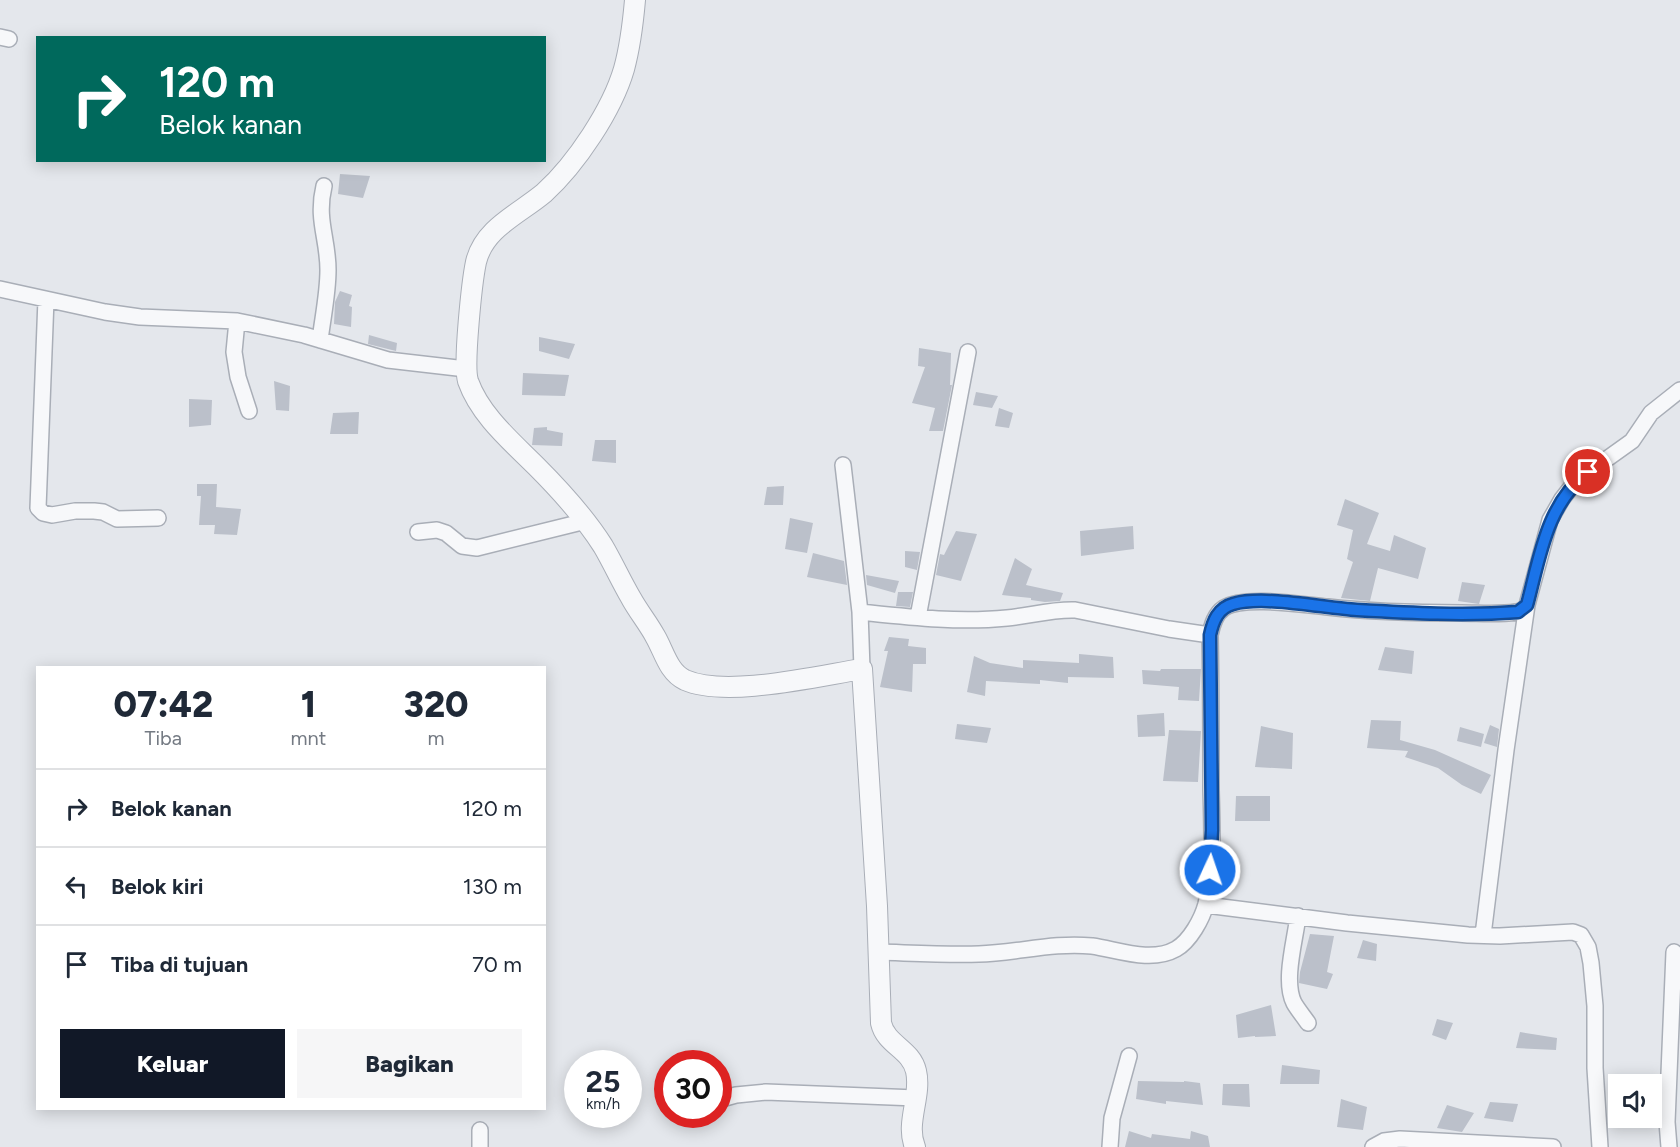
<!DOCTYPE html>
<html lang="id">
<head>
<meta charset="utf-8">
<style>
	:root { --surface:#fff; --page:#f6f6f7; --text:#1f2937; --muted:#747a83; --line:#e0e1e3; --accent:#111827 }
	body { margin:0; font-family:Figtree,sans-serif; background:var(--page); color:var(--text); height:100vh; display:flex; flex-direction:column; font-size:22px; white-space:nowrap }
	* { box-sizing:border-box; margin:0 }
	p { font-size:20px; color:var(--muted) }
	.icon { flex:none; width:33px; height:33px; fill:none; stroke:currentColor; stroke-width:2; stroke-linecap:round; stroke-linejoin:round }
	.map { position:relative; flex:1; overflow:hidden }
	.sheet { position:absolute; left:36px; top:666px; width:510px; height:444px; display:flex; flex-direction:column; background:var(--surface); border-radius:0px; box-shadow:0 3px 15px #0003 }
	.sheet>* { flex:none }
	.banner { position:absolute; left:36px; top:36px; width:510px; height:126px; border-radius:0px; box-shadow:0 3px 15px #0003; background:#00695c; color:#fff; overflow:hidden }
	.tools { position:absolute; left:1608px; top:1074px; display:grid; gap:12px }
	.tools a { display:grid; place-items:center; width:54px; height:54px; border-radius:0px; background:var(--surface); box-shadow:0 3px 15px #0003; font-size:30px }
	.speed { position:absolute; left:564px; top:1050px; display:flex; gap:12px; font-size:30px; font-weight:700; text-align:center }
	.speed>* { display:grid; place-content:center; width:78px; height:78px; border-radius:50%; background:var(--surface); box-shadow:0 3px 15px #0003; line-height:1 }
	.speed small { font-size:15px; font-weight:400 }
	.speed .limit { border:9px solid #d22; background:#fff; color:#111 }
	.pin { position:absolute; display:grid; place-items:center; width:51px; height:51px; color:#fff; margin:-26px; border:3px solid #fff; border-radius:50%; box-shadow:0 2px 6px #0007 }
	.me { position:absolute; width:66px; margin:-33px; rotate:3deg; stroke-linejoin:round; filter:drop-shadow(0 0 4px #0008) }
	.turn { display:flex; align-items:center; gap:21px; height:126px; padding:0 24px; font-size:27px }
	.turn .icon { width:78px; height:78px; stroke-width:2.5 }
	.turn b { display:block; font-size:42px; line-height:51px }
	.eta { display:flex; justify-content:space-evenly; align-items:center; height:102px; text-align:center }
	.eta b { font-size:36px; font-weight:800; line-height:42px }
	.cta { display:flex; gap:12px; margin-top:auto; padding:12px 24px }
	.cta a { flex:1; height:69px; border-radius:0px; background:var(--accent); color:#fff; font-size:24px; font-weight:800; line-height:69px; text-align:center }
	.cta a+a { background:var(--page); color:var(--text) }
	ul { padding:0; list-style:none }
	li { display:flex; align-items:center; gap:18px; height:78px; padding:0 24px; border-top:2px solid var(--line) }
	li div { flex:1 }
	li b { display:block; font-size:22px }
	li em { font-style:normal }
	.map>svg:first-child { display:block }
</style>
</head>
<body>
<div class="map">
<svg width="1680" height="1147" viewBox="0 0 1680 1147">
	<rect width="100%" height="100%" fill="#e4e7ec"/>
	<path fill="#bbc0ca" d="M 340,174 L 370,176 L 363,198 L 338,194 Z
		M 340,291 L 352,295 L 349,306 L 352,307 L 351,327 L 334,324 L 335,302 Z
		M 369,335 L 397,343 L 396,351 L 368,344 Z
		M 539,337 L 575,344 L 569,359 L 539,351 Z
		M 919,348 L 951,353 L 950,385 L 952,385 L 943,431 L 929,431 L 935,408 L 912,403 L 925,367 L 918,366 Z
		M 523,373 L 569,375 L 565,396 L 522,395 Z
		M 274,381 L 290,386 L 289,411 L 276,410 Z
		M 976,392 L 998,396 L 992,408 L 973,405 Z
		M 189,399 L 212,400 L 211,425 L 189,427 Z
		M 999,408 L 1013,413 L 1009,428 L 995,426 Z
		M 359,412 L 358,434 L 330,434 L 333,413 Z
		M 547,427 L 547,430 L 563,433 L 562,446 L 532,445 L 534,428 Z
		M 595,440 L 616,440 L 616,463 L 592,461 Z
		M 197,484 L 217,484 L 216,507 L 241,509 L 237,535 L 214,534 L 215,525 L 199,525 L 201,496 L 197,496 Z
		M 784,486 L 783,505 L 764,505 L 767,487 Z
		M 1345,499 L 1379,513 L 1367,544 L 1390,551 L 1394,535 L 1426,548 L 1418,579 L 1378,568 L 1370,601 L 1341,598 L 1353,562 L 1347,559 L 1353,530 L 1337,525 Z
		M 790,518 L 813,523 L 807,553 L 785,549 Z
		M 1133,526 L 1134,549 L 1081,556 L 1080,531 Z
		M 956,531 L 977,534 L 961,581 L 936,575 L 940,554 L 944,555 Z
		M 905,551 L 920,552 L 917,570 L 905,567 Z
		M 813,553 L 844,561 L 847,585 L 807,577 Z
		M 1015,558 L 1032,569 L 1026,585 L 1063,593 L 1060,601 L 1045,602 L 1031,600 L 1031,598 L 1002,595 Z
		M 866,575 L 899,581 L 895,593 L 867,585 Z
		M 1462,582 L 1485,585 L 1479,604 L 1458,601 Z
		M 898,592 L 913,592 L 910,607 L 896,606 Z
		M 889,637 L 909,639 L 908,646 L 926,648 L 926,664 L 913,664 L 912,692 L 880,687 L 888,651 L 884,651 Z
		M 1385,647 L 1414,651 L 1412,674 L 1378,670 Z
		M 1079,654 L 1113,657 L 1114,678 L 1068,677 L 1068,683 L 1040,680 L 1040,684 L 986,681 L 985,696 L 967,692 L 974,656 L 990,663 L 1023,668 L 1023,660 L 1079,663 Z
		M 1161,669 L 1201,669 L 1199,701 L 1178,700 L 1179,687 L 1143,684 L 1142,670 L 1160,671 Z
		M 1164,713 L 1165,736 L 1138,737 L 1137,715 Z
		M 1371,720 L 1401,721 L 1400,740 L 1435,750 L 1491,775 L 1481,794 L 1462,785 L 1438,768 L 1405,757 L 1408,751 L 1367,748 Z
		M 957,724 L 991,728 L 987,743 L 955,739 Z
		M 1490,725 L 1499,729 L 1497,747 L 1484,743 Z
		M 1261,726 L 1293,733 L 1292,769 L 1255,767 Z
		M 1460,727 L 1484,734 L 1481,747 L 1457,741 Z
		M 1169,730 L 1201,731 L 1198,782 L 1163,781 Z
		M 1236,796 L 1270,796 L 1270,821 L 1235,821 Z
		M 1310,934 L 1334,936 L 1327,972 L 1333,974 L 1327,989 L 1299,983 L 1300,972 Z
		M 1363,940 L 1377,944 L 1376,961 L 1357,958 Z
		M 1271,1005 L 1276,1036 L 1255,1037 L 1255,1036 L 1238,1038 L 1236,1015 Z
		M 1437,1019 L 1453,1023 L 1446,1040 L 1432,1035 Z
		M 1520,1032 L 1557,1038 L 1556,1050 L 1516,1048 Z
		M 1282,1065 L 1320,1070 L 1319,1084 L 1280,1084 Z
		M 1138,1081 L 1184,1082 L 1184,1081 L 1200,1083 L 1203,1105 L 1166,1101 L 1166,1104 L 1136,1099 Z
		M 1223,1084 L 1249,1084 L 1250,1107 L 1222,1105 Z
		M 1341,1099 L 1367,1107 L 1363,1130 L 1337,1127 Z
		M 1490,1102 L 1518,1104 L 1513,1122 L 1484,1118 Z
		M 1447,1105 L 1474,1113 L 1462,1132 L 1437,1128 Z
		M 1129,1131 L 1151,1138 L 1152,1134 L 1190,1139 L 1191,1131 L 1208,1136 L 1210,1147 L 1125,1147 Z"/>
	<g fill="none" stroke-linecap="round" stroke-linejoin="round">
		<g stroke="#a9aeb7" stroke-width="18">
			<path id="minor" d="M 0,37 L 9,39
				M 0,289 L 105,312 L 140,317 L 237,321 L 304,335 L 388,360 L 466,369
				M 46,299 L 38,508 L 43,513 L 52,515 L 75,511 L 94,511 L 103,512 L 117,519 L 158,518
				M 237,321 L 234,352 L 238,377 L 249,411
				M 320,340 C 323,316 328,293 328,270 C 328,238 316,220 324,186
				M 843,465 L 860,612
				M 418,532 L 437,530 L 446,533 L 462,546 L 477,548 L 586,521
				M 918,617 L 968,352
				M 862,669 L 860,612 C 908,617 958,623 1007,618 C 1029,616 1052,609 1075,610 L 1169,629 L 1210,635
				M 1206,905 L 1347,923 L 1468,935 L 1500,936 L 1573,932 L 1581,935 L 1588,947 L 1591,963 L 1595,1006 L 1595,1068 L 1600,1147
				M 1298,916 C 1295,941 1283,981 1294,1003 C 1298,1010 1304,1017 1308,1023
				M 1483,935 L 1506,750 L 1527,605
				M 878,952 C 912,953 945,955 979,954 C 1017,953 1053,942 1092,946 C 1119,950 1151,963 1176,949 C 1190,941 1202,919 1206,904 C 1214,867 1212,827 1211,790 C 1211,739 1211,687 1210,635 C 1212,625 1215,614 1224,608 C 1244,595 1304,605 1328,607 C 1372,612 1417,613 1461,613 C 1479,613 1498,615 1516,612 C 1521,611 1524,610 1527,605 L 1550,520 L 1562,499 L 1576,481 L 1632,441 L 1651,413 L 1680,390
				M 718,1100 L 736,1095 L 766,1092 L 916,1098
				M 480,1147 L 480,1130
				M 1110,1147 L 1112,1118 L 1129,1056
				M 1373,1147 L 1384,1141 L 1400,1139 L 1553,1147
				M 1669,1147 L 1667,1122 L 1674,952"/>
		</g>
		<g stroke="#a9aeb7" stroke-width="22">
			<path id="tertiary" d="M 635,0 C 633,23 630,47 624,69 C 612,110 576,164 544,193 C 519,214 484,228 476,262 C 472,281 463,365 468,381 C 480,415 511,441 536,466 C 560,490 584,516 603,546 C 613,563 621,581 631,598 C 638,611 648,623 655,636 C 664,651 668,672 685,680 C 726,698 817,676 862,669 L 877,906 L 881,1023 C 886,1045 911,1049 916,1071 C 922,1096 905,1123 915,1147"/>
		</g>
		<use href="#minor" stroke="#f7f8fa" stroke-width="15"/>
		<use href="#tertiary" stroke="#f7f8fa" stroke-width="20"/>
	</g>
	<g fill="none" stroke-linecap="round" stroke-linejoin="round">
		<g stroke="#114b97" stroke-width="15">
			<path id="route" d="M 1210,870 L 1212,830 L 1210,635 C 1213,621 1218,608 1233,604 C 1264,595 1323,608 1357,610 C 1410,613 1465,616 1518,612 L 1527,605 C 1540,557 1546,505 1588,472"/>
		</g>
		<use href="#route" stroke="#1a73e8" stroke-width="10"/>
	</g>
</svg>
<div class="tools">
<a><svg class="icon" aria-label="sound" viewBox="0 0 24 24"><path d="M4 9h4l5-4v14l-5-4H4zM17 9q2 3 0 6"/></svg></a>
</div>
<div class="speed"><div>25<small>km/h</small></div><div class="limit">30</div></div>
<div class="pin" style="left:1588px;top:472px;background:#d93025"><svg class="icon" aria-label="arrive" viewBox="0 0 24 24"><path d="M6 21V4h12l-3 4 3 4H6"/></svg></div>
<svg class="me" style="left:1210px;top:870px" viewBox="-20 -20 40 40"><circle r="17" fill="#1a73e8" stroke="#fff" stroke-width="3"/><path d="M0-11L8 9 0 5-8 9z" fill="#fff"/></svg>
<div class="banner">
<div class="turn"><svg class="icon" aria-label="right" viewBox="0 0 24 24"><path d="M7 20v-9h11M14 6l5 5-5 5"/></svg><div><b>120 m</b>Belok kanan</div></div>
</div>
<section class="sheet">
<div class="eta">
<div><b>07:42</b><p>Tiba</p></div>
<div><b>1</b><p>mnt</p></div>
<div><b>320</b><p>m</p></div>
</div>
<ul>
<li><svg class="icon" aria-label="right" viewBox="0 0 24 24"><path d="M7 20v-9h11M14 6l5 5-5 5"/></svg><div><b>Belok kanan</b></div><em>120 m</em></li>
<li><svg class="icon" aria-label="left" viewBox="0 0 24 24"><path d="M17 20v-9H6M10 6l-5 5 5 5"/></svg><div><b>Belok kiri</b></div><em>130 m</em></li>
<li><svg class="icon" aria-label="arrive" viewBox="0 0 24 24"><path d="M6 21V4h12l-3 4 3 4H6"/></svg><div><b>Tiba di tujuan</b></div><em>70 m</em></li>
</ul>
<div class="cta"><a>Keluar</a><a>Bagikan</a></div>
</section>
</div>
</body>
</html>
